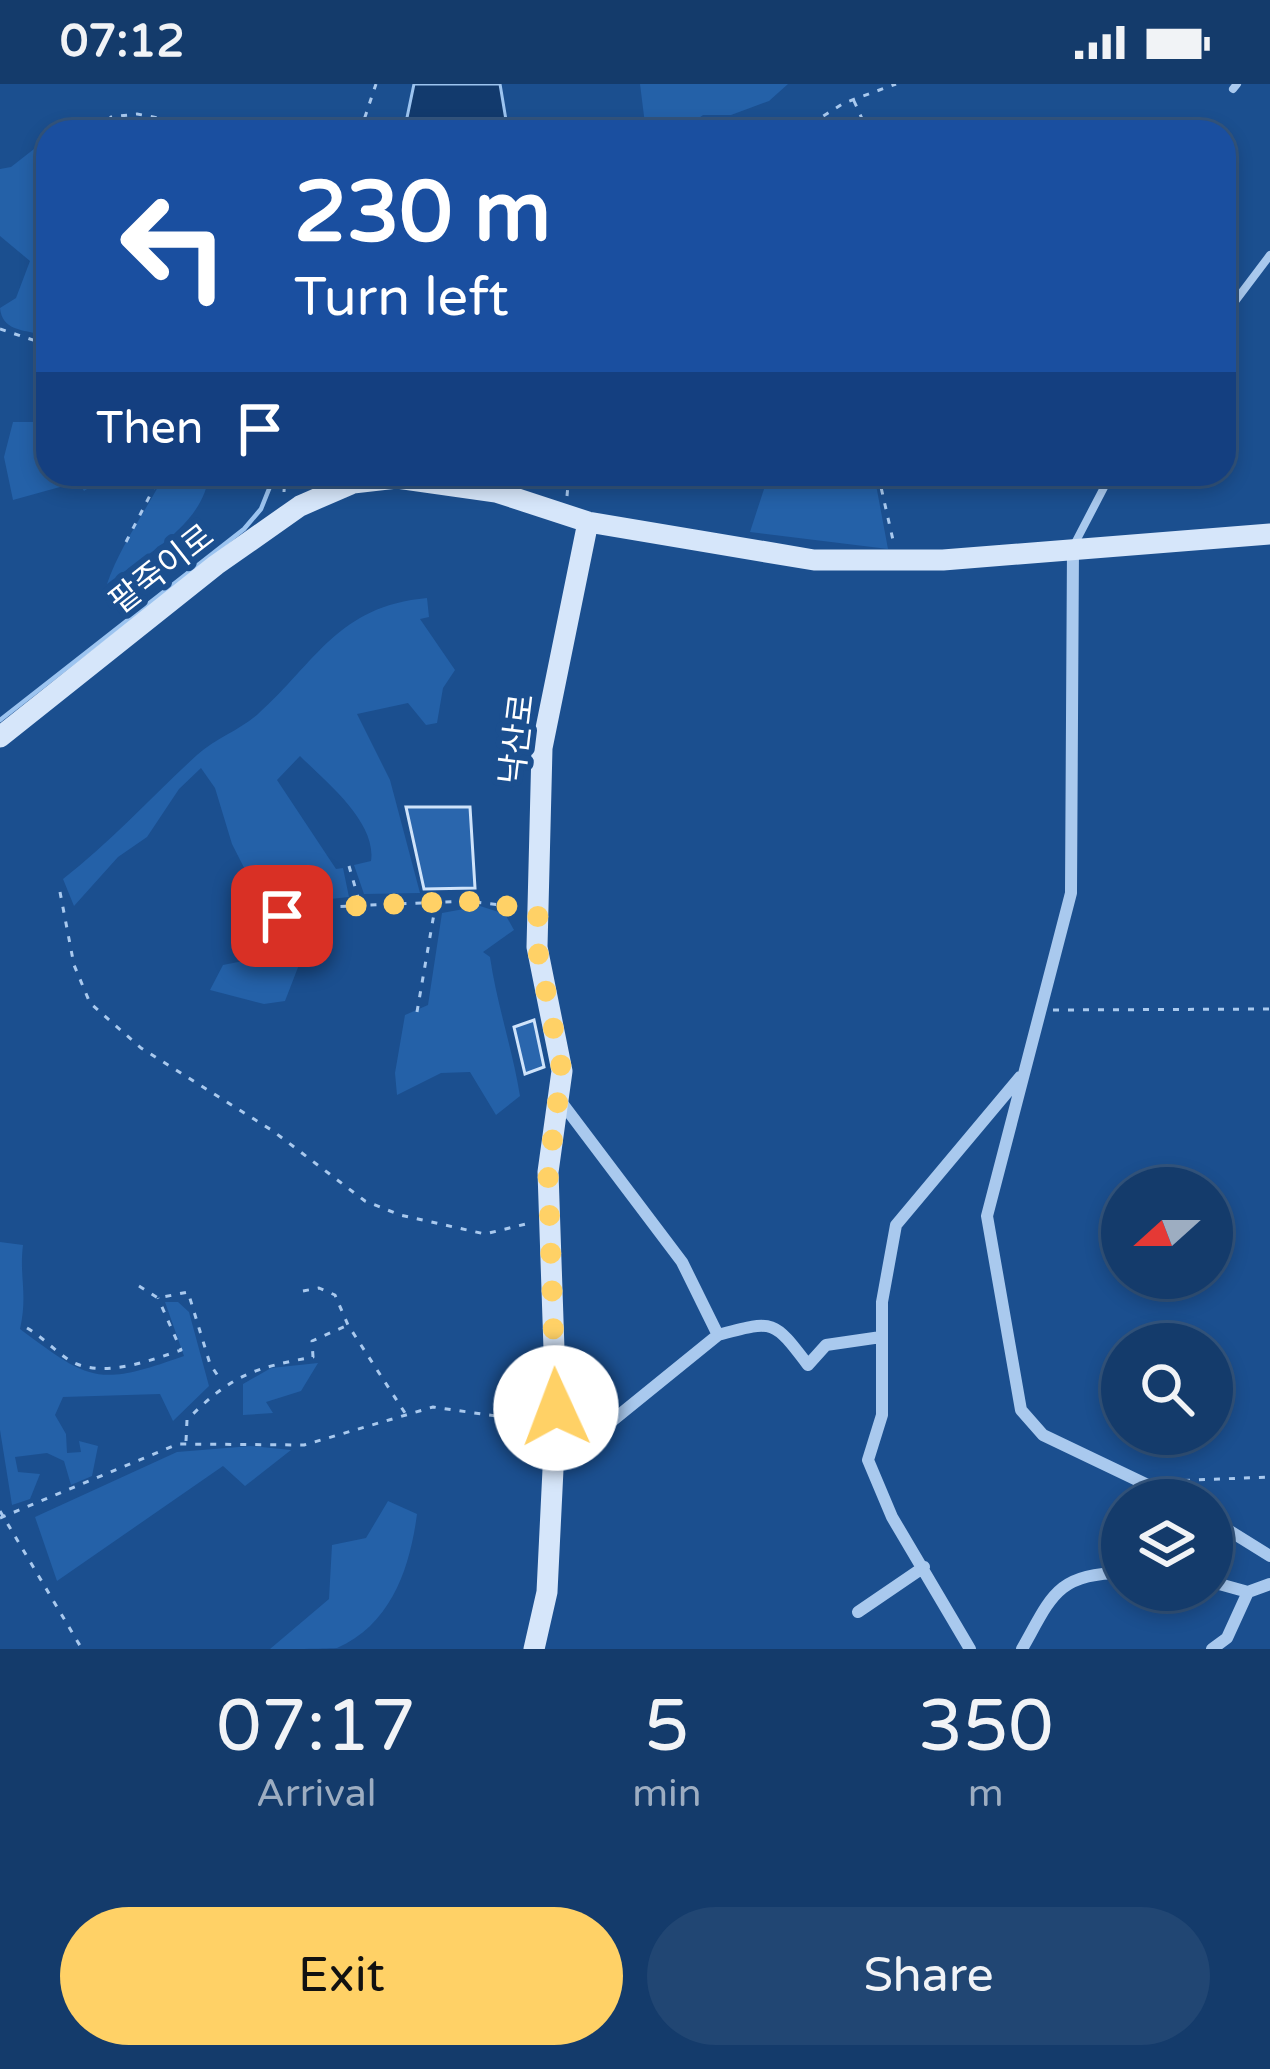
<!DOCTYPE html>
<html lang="en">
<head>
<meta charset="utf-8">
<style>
	:root { --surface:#143b6b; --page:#214673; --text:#f1f3f6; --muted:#9dadc1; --line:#33557e; --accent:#ffd166 }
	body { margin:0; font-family:"Varela Round","Noto Sans KR",sans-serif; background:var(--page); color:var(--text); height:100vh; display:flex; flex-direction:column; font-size:45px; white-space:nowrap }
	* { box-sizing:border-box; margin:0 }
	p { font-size:39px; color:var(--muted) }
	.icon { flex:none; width:66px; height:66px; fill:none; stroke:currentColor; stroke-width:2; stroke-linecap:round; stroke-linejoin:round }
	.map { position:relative; height:1565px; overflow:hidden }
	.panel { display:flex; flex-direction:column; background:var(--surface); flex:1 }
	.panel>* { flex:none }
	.top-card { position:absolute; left:36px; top:36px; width:1200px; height:366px; border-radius:36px; box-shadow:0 6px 18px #0003,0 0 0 3px var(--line); background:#1a4fa0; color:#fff; overflow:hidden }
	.needle { width:78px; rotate:249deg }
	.tools { position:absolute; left:1101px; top:1083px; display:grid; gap:24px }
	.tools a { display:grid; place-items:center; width:132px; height:132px; border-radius:50%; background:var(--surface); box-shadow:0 6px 18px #0003,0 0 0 3px var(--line); font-size:60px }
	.pin { position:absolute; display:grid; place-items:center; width:102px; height:102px; color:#fff; margin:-51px; border-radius:24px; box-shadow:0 6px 18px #0006 }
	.me { position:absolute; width:132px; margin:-66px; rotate:358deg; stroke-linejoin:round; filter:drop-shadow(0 0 9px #0008) }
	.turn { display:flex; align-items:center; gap:42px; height:252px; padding:0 60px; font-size:54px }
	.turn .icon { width:156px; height:156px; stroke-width:2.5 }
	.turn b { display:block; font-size:84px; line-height:102px }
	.then { display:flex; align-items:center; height:114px; padding:0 60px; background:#0003; gap:24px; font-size:45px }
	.eta { display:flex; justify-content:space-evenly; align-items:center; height:204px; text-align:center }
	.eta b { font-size:72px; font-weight:600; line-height:84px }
	.action { display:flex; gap:24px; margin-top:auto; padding:24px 60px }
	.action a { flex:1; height:138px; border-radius:72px; background:var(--accent); color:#111; font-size:48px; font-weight:600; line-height:138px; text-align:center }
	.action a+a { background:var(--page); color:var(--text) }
	.status { display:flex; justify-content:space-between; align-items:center; height:84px; padding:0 60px; background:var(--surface); direction:ltr }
	.status svg { height:33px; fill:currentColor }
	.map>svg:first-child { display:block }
</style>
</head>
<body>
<div class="status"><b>07:12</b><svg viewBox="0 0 49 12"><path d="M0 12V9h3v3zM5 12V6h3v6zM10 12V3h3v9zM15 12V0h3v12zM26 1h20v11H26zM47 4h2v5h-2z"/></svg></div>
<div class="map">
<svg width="1270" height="1565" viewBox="0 0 1270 1565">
	<rect width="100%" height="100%" fill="#1b4f8f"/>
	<path fill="#2461a8" d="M 640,0 L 788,0 L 769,17 L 731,31 L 703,31 L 680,48 L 646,48 Z
		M 34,65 L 48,81 L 48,227 L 40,250 C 22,246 2,246 0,224 L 16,214 L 30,177 L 0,152 L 0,85 L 11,83 Z
		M 13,338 L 33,338 L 48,347 L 48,390 L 110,390 L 84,407 L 78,398 L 13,416 L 4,373 Z
		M 165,390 L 209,390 C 204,441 144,472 107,500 C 120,462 146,427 165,390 Z
		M 789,390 L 874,390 L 888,465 L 750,448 L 765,402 L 785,399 Z
		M 427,514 L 429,533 L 420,535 L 455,586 L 443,604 L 437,639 L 426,641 L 408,619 L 357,630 L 390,696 L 420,809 L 364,810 L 354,781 L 371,777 C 377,738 325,697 300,672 L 277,696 L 336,785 L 343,784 L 349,813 L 303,818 L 268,831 L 232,760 L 215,704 L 201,684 L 179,705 L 147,753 L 118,773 L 74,822 L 63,795 C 112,757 152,712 197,671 C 216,654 240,646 258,630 C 316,578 338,522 427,514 Z
		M 480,822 L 505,830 L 514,846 L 483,868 L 490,873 C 497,921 512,963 520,1012 L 496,1031 L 470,988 L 441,989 L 397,1011 L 395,989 L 405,931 L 428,921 L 442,829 Z
		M 279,870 L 302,873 L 285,917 L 264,920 L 210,906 L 223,881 Z
		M 0,1158 L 23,1161 C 19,1193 28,1210 20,1245 C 90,1297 97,1303 184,1272 L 165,1218 L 178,1218 L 189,1228 L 209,1302 L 173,1337 L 160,1310 L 63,1313 L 55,1331 L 66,1350 L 67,1369 L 81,1368 L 79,1357 L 98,1362 L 92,1392 L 71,1401 L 64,1377 L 47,1369 L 15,1373 L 18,1388 L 40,1390 L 30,1415 L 12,1421 L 0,1346 Z
		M 318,1279 L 301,1307 L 266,1318 L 273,1329 L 243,1331 L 243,1300 L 271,1284 Z
		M 251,1362 L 291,1366 L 245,1402 L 223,1382 L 57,1497 L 35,1433 L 177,1368 Z
		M 388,1417 L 417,1430 C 410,1483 392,1540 337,1564 C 321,1565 289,1565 270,1565 L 329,1515 L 332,1461 L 366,1454 Z"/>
	<path fill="#123a6d" stroke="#9cc4f0" stroke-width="3" d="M 414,0 L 500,0 L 508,48 L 404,48 Z"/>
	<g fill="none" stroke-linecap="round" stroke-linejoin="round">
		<path stroke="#9cc4f0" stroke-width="4.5" d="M 0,636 L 244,445 L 261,425 L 275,390"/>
	</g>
	<path fill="#2a66ad" stroke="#cfe3fa" stroke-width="3" d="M 406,723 L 470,723 L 475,804 L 424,805 Z
		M 534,936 L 544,983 L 525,990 L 514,943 Z"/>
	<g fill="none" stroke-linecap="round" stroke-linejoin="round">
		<path stroke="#a9c9ee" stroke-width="3" stroke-dasharray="6 9" stroke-linecap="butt" d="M 854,17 L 868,48
			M 98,48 L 111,33 L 137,30 L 235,48
			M 360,48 L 376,0
			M 798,48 L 844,19 L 896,0
			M 0,245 L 48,261
			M 878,390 L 893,456
			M 284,408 L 285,390
			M 567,412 L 569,390
			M 126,458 L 161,390
			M 349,782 L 360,820
			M 60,808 L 74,881 L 90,919 L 141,964 L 273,1047 L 365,1117 L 400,1131 L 485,1150 L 530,1139
			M 282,832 L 303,824 L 466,817 L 518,823
			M 300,865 L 303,826
			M 1053,926 L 1270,925
			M 417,928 L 436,818
			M 139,1202 L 158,1214 L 188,1208 L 210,1280 L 222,1298
			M 303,1207 L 319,1204 L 335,1211 L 348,1241 L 405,1329
			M 27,1244 C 42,1253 52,1264 66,1274 C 97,1297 149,1277 181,1266 L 158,1214
			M 186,1357 L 187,1336 C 230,1292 253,1284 313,1273 L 312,1257 L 348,1241
			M 1169,1397 L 1270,1393
			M 0,1427 L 82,1565
			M 0,1434 L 178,1360 L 304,1361 L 433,1323 L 496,1332 L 536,1327"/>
		<path stroke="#a9c9ee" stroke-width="8" d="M 1233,5 L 1237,0
			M 1224,232 L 1270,171
			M 1074,461 L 1111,390"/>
		<path stroke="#a9c9ee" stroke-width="12" d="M 1073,463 L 1071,809 L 987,1132 L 1021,1326 L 1043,1351 L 1179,1416
			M 559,1015 L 682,1178 L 718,1251 C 774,1236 773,1235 808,1281 L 826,1261 L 881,1253
			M 554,1346 L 607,1341 L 718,1251
			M 1212,1436 L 1270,1472
			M 1212,1498 L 1248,1508 L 1270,1500
			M 858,1528 L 924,1483
			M 970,1565 L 892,1433 L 868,1376 L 882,1331 L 882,1218 L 896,1141 L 1020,993
			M 1022,1565 C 1051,1514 1056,1489 1122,1489
			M 1212,1565 L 1227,1554 L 1248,1508"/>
		<path stroke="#d6e6fa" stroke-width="21" d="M 0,653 L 216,481 L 300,422 L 353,399 L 397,394 L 496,408 L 588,438 L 814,476 L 943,476 L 1270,450
			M 534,1565 L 547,1508 L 556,1324 L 548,1088 L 562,987 L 537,863 L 542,664 L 588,438"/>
	</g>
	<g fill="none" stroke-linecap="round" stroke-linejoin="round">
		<path stroke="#ffd166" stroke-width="21" stroke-dasharray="0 37.8" d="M 282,832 L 304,824 L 466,817 L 538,826 L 537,863 L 562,987 L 548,1088 L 556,1324"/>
	</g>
	<g text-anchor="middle" stroke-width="12" stroke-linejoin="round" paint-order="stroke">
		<g font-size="33" fill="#fff" stroke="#1b4f8f">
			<text transform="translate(161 484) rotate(-38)" y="12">팥죽이로</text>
			<text transform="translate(516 655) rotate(-83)" y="12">낙산로</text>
		</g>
	</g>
</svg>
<div class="tools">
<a><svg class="needle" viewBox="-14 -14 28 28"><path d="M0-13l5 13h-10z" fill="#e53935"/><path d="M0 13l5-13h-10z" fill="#9dadc1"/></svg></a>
<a><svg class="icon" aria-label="search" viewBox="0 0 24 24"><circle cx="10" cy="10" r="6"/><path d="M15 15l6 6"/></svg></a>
<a><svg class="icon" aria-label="layers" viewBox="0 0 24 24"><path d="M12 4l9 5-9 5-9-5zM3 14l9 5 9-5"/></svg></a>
</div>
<div class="pin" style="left:282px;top:832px;background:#d93025"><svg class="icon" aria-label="arrive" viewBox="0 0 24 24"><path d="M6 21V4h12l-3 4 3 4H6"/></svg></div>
<svg class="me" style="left:556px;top:1324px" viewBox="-20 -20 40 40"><circle r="19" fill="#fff"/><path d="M0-13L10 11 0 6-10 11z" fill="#ffd166"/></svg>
<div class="top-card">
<div class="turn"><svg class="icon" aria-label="left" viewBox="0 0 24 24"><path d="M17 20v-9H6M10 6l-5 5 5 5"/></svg><div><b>230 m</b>Turn left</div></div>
<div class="then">Then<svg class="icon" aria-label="arrive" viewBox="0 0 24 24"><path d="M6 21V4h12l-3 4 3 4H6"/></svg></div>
</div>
</div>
<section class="panel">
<div class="eta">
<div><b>07:17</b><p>Arrival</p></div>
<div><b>5</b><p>min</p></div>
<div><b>350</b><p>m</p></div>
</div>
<div class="action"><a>Exit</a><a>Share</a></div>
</section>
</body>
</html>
